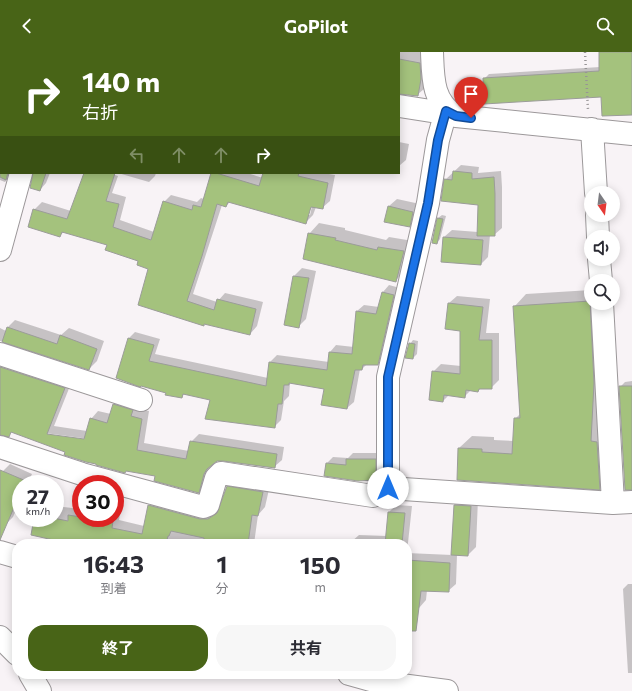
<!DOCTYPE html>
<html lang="ja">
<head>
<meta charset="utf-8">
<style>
	:root { --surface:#fff; --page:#f7f7f7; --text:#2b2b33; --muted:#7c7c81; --accent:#486417 }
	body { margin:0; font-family:Commissioner,"Noto Sans JP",sans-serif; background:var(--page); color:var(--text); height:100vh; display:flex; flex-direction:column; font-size:15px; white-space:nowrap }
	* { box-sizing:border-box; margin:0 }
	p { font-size:13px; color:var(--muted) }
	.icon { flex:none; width:22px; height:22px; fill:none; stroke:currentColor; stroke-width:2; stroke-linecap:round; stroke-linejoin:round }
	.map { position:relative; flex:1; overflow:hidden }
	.side { position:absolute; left:12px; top:487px; width:400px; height:140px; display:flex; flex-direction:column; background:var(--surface); border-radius:16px; box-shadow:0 2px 10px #0003 }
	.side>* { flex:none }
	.hud { position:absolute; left:0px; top:0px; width:400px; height:122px; box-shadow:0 2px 10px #0003; background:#486417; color:#fff; overflow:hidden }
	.needle { width:26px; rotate:166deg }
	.controls { position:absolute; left:584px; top:134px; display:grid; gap:8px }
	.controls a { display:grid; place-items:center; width:36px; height:36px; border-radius:50%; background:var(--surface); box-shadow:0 2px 10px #0003; font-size:20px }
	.speed { position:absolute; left:12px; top:423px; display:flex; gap:8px; font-size:20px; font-weight:700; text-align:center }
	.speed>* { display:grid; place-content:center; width:52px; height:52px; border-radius:50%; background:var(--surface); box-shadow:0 2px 10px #0003; line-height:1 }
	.speed small { font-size:10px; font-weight:400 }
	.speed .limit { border:6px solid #d22; background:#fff; color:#111 }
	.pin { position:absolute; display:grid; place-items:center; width:34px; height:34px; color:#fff; margin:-41px -17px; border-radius:50% 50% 50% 0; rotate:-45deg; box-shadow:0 0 4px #0007 }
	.pin .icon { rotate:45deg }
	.me { position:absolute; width:44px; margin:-22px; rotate:0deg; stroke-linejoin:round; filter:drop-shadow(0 0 3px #0008) }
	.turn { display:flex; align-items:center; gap:14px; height:84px; padding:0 16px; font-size:18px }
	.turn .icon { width:52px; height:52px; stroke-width:2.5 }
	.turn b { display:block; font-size:28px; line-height:34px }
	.lanes { display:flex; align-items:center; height:38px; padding:0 16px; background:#0003; justify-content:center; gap:20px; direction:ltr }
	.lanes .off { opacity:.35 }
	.eta { display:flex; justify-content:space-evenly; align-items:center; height:68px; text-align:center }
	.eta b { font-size:24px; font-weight:700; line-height:28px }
	.action { display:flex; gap:8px; margin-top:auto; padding:8px 16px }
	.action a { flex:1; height:46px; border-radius:16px; background:var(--accent); color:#fff; font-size:16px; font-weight:700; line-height:46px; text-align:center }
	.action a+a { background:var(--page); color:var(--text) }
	header { display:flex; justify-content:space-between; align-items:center; height:52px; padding:0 16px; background:var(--accent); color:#fff; font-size:18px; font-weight:700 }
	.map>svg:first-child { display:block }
</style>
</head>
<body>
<header><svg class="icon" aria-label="back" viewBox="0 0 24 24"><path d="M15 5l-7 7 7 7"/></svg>GoPilot<svg class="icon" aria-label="search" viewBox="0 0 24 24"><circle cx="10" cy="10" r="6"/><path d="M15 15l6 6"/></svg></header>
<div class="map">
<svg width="632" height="639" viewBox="0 0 632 639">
	<rect width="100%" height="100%" fill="#f8f3f6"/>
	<path fill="#0003" fill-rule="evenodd" d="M 0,0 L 45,0 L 1,1 L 1,69 Z
		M 71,0 L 221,0 L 71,1 Z
		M 284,0 L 318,0 L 317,1 Z
		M 349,0 L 426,0 L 427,20 L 424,37 L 417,43 L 399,41 L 399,1 L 349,1 Z
		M 600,0 L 632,0 L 632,62 L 602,44 L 484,27 L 489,22 L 600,15 Z
		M 399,90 L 409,92 L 406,108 L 399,114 Z
		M 1,92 L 1,121 L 12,121 L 5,130 L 0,128 Z
		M 461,113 L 479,115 L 478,121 L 501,119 L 502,135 L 502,176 L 494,183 L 490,183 L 488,205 L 481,212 L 444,185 L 452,178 L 478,180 L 479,152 L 445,128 Z
		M 34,121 L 50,121 L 46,131 L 40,138 Z
		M 85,121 L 109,121 L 118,124 L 112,141 L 126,145 L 120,168 L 154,180 L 164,150 L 171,143 L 197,150 L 201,146 L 204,147 L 212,121 L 247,121 L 263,126 L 264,121 L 323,121 L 335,123 L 330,149 L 322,156 L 316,155 L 313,163 L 306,170 L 230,150 L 226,154 L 222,153 L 193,242 L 217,250 L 225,241 L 263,250 L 257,274 L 250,282 L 204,271 L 139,208 L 108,193 L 64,180 L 60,183 L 34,158 L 42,150 L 71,159 ZM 311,150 L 313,150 L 310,163 L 308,163 Z
		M 118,121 L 156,121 L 155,124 L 149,130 Z
		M 397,147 L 420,152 L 417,166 L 409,174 L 386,169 L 389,154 Z
		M 442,163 L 446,164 L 440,187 L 437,191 L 433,190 L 438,166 Z
		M 319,171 L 345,176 L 345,178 L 386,188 L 389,185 L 413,189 L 405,219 L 395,229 L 309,182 Z
		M 302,216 L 316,219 L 306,267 L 298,275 L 285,272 L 294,224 Z
		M 389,233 L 400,236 L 384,305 L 377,312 L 367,312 L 362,317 L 360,317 L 354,350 L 347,356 L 325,336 L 290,331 L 289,344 L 284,349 L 281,368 L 274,375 L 211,347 L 185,341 L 181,345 L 167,340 L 129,286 L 135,280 L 160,287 L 155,302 L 268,326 L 270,310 L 277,303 L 329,310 L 330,300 L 336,293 L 354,295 L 357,259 L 364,253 L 379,255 L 383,240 Z
		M 591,238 L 591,251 L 603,251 L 612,424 L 599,437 L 459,396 L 472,384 L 494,385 L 494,388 L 514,389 L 515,367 L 520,362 L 514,255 L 526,242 Z
		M 457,244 L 490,247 L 486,281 L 499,281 L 499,328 L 491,336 L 481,336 L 478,339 L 471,338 L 465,344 L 449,343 L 443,349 L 433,320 L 441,312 L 461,314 L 461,278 L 446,276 L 449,251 Z
		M 15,268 L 61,283 L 69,276 L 104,289 L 97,309 L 89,317 L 4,289 L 0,289 L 0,276 L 6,279 L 7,276 Z
		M 413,288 L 418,289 L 417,302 L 413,306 L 410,292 Z
		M 0,304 L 72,329 L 54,374 L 87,379 L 91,367 L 98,359 L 111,362 L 114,353 L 122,345 L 138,357 L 149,359 L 144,391 L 189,399 L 191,390 L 199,382 L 284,395 L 282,408 L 274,415 L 223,408 L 216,408 L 211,413 L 206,432 L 198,440 L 156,423 L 66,399 L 12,379 L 10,381 L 0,377 ZM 45,381 L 89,387 L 89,389 L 48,383 Z
		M 632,329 L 632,438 L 620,335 L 625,330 Z
		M 353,401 L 382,401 L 382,421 L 375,428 L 327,411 L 333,405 L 348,406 Z
		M 10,412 L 32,422 L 27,432 L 21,432 L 21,447 L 13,465 L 6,472 L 0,469 L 0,425 L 3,419 Z
		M 235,428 L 270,433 L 265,455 L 258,463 L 254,492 L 68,492 L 68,490 L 35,466 L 55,466 L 55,454 L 81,457 L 81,466 L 115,466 L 115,462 L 120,462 L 119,468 L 144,474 L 149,454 L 157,446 L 215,460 L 220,457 L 227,435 Z
		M 462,446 L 478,447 L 476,495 L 468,503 L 457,503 L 456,532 L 448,539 L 427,538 L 426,548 L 419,556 L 407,562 L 407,501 L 452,503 L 454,453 Z
		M 396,453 L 412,454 L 407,500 L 407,492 L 351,492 L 351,490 L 359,483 L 387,484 L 389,460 Z
		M 628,532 L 632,532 L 632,621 L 628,621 L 623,537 Z"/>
	<path fill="#a4c27d" stroke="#9b9c99" d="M 599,0 L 632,0 L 632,63 L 602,64 L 601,45 L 484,52 L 483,26 L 599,19 Z
		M 399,7 L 420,11 L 421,27 L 418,44 L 399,42 Z
		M 453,119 L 472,121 L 472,127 L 494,125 L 495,142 L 495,184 L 477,184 L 478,153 L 441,149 L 444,127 L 452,128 Z
		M 0,121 L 8,121 L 6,128 L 0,125 Z
		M 33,121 L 46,121 L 40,139 L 30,136 Z
		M 84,121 L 115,121 L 106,149 L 119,152 L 113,175 L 151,188 L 163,149 L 192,158 L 193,153 L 201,155 L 211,121 L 216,121 L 259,134 L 263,121 L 299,121 L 298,124 L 328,131 L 323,157 L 311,155 L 306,172 L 228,150 L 226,155 L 217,152 L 202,204 L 187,249 L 214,258 L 217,247 L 256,257 L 250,283 L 204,272 L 204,274 L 138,253 L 148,217 L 137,213 L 138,209 L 105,198 L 107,193 L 62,180 L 60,185 L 28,175 L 33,157 L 67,167 Z
		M 388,154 L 413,160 L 410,175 L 384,170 Z
		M 437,166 L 443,167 L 437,192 L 432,191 Z
		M 308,181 L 336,186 L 335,188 L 377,198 L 378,195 L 404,199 L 396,230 L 303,207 Z
		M 443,185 L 483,188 L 481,213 L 441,210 Z
		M 293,224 L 309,226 L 299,276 L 284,273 Z
		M 382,240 L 394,243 L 378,313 L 363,313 L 362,318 L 355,318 L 347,357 L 321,353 L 324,337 L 289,331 L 289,333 L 284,333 L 282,352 L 278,352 L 275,376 L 205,367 L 210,348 L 183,342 L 182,346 L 165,343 L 166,341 L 141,334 L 140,335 L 116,326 L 128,286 L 154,293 L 149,309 L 266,334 L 269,310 L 327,318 L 329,300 L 352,302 L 356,259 L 376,262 Z
		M 590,249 L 594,331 L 591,389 L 597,390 L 600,438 L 457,428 L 458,396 L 482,397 L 482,400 L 512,402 L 514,366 L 520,366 L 513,254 Z
		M 448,251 L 483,255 L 479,288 L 492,288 L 492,337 L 479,337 L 478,340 L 466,338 L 465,346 L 444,343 L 443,350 L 429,348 L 432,319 L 460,322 L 460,279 L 445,277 Z
		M 7,275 L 57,292 L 60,283 L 97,297 L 89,318 L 2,290 Z
		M 409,291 L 415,292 L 413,307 L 405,306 Z
		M 0,315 L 65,336 L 47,382 L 84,387 L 90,366 L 107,371 L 113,352 L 133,358 L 131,364 L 142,367 L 137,398 L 186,407 L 190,389 L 277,402 L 275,416 L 223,409 L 217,409 L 207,417 L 204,422 L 199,441 L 154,429 L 155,424 L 126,419 L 125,421 L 96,413 L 96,412 L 86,410 L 64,403 L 65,400 L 11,380 L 9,385 L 0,383 Z
		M 619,334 L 632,334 L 632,438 L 625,438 Z
		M 346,407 L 376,407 L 376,428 L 358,429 L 324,424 L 326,411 L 346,413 Z
		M 0,418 L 26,429 L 24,432 L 21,432 L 21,439 L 0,488 Z
		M 227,434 L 263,440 L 258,464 L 252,463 L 248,492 L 213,492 L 213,490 L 204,488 L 204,486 L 171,479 L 169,484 L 168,484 L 166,492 L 67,492 L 67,491 L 31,483 L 34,466 L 53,466 L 68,469 L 68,463 L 81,465 L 81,466 L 113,469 L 112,476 L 142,482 L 148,453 L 200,467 L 208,467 L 217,461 Z
		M 454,453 L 471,454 L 468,504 L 451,503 Z
		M 388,460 L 405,461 L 402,492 L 385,492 Z
		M 407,508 L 450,511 L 449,540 L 421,539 L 416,579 L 407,579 Z"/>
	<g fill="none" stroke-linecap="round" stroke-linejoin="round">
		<g stroke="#9c989a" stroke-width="24">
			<path id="minor" d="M 432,0 C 433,25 432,50 456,64 L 632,82
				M 54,1 L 54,0
				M 592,77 L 596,141
				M 0,82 L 1,82
				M 597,163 L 598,185
				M 0,198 L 21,121
				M 599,207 L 601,229
				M 602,251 L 613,451
				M 0,302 L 141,348
				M 0,395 L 82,422 L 203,455 L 208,453 L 216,426 L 221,421 L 373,444 L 388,436 L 613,451 L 632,450
				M 388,436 L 388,325 L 428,151 L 438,88 L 446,59 L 431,59 L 399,54
				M 0,500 L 17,505
				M 0,585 L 17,602
				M 30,622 L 40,639
				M 349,622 L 378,630 L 447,639"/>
		</g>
		<path stroke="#979496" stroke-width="2.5" stroke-dasharray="1 3" stroke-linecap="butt" d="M 585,0 L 588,58"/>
		<use href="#minor" stroke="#fff" stroke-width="22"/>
	</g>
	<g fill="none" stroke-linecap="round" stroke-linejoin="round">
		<g stroke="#114b97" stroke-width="10">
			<path id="route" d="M 388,436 L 388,325 L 428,151 L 438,88 L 446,59 L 456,64 L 471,66"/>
		</g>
		<use href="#route" stroke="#1a73e8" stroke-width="7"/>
	</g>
</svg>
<div class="controls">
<a><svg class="needle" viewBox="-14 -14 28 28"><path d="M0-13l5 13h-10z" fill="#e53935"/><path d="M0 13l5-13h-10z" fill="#7c7c81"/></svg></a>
<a><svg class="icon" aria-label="sound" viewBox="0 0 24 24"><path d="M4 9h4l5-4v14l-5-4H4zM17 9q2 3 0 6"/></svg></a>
<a><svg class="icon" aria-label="search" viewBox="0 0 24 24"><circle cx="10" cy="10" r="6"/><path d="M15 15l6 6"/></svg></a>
</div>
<div class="speed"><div>27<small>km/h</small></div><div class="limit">30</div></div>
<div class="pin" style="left:471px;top:66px;background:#d93025"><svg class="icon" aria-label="arrive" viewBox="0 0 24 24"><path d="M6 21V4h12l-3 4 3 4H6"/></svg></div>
<svg class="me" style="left:388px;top:436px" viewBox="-20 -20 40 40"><circle r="19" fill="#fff"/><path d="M0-13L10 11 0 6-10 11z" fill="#1a73e8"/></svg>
<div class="hud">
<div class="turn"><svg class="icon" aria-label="right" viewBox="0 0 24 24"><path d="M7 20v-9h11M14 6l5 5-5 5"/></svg><div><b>140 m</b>右折</div></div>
<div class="lanes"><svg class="icon off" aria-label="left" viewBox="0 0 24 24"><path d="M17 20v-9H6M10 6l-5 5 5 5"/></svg><svg class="icon off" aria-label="ahead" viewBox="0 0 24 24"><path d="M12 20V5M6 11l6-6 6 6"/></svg><svg class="icon off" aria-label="ahead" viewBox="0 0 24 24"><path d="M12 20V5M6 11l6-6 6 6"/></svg><svg class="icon" aria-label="right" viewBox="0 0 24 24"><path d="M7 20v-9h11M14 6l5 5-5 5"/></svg></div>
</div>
<section class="side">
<div class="eta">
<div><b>16:43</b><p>到着</p></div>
<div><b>1</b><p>分</p></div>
<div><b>150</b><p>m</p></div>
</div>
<div class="action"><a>終了</a><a>共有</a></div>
</section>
</div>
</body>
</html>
